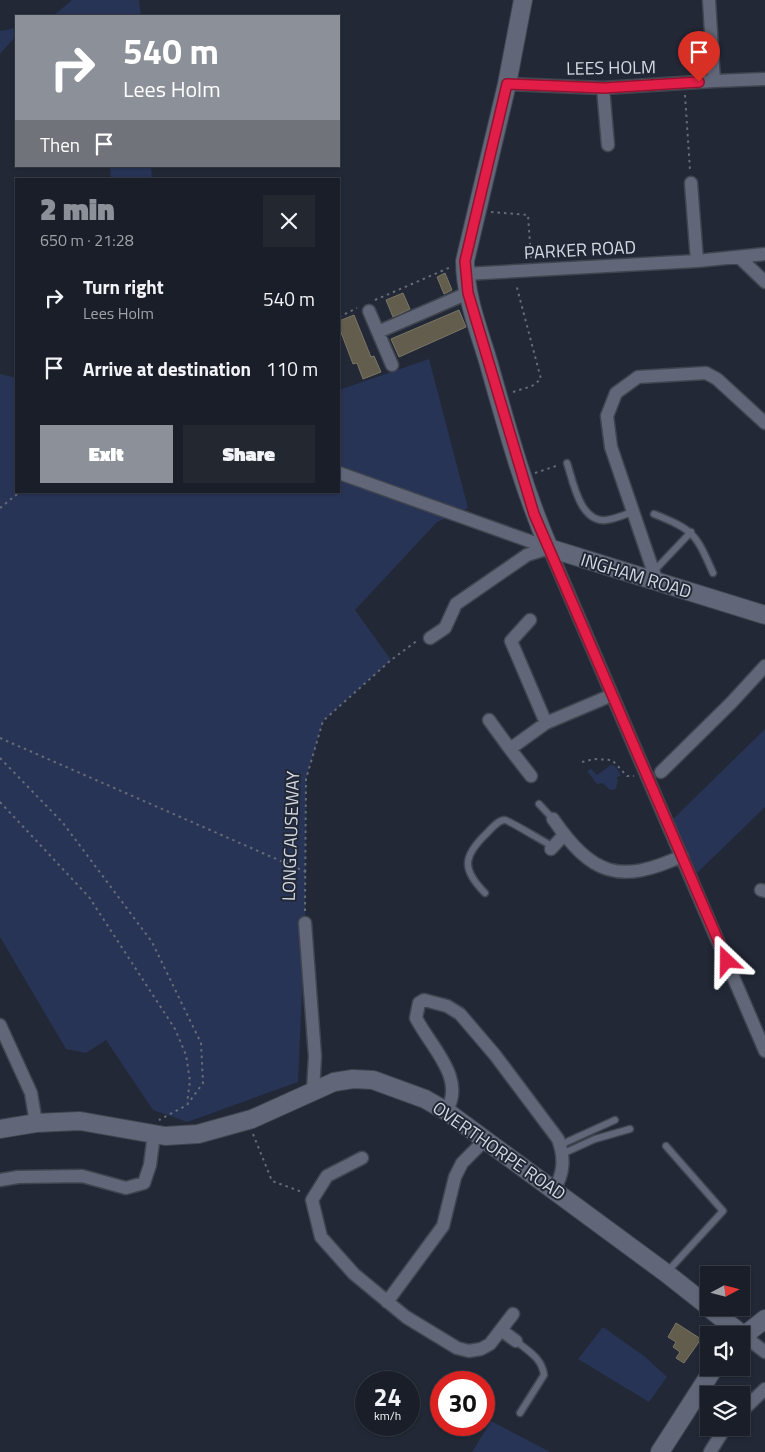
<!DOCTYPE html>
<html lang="en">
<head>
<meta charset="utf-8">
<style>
	:root { --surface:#1a1e28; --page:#232730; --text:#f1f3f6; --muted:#9fa2a8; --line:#383c45; --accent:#8c9099 }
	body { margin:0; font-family:"Titillium Web",sans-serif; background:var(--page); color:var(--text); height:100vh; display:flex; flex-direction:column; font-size:19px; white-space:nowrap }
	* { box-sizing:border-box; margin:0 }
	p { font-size:16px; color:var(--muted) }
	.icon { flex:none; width:28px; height:28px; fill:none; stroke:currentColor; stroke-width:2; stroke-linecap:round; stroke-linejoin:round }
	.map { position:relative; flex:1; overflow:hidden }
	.side { position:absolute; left:15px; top:178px; width:325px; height:315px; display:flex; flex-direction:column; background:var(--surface); border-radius:0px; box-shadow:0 1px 4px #0004,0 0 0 1px var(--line) }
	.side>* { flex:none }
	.top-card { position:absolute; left:15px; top:15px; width:325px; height:152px; border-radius:0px; box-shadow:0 1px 4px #0004,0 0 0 1px var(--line); background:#8c9099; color:#fff; overflow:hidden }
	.needle { width:32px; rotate:83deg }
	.buttons { position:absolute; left:700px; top:1266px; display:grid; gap:10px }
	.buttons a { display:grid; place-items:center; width:50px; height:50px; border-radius:0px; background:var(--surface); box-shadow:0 1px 4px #0004,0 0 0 1px var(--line); font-size:25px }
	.speed { position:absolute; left:355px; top:1371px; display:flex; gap:10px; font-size:25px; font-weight:700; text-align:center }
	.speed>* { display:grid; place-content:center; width:65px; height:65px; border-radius:50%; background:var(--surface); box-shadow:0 1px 4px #0004,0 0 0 1px var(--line); line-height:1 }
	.speed small { font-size:12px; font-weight:400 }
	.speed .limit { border:8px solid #d22; background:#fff; color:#111 }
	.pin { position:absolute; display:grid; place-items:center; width:42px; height:42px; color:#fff; margin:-51px -21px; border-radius:50% 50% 50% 0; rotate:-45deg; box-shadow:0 0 5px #0007 }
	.pin .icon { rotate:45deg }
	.me { position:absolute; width:55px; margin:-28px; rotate:337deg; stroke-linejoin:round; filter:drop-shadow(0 0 4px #0008) }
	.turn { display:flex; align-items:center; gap:18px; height:105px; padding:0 25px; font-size:22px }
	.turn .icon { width:65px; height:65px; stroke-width:2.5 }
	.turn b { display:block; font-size:35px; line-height:42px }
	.then { display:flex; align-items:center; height:48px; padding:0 25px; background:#0003; gap:10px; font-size:19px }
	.round { display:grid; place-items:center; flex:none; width:52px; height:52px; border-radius:0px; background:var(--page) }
	.headline { display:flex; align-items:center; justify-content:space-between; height:85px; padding:0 25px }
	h1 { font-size:30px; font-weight:800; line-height:38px; color:var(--accent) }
	.action { display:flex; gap:10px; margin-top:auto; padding:10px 25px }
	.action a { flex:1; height:58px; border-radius:0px; background:var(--accent); color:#fff; font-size:20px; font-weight:800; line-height:58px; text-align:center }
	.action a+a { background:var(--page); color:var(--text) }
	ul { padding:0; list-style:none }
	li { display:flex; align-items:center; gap:15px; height:70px; padding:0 25px }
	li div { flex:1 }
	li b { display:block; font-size:19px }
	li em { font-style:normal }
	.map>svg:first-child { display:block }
</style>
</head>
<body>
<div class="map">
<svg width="765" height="1452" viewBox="0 0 765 1452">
	<rect width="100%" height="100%" fill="#222836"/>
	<path fill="#273455" d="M 72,0 L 139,0 L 141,16 L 53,16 Z
		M 16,28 L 16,36 L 0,54 L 0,31 Z
		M 110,166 L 151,166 L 152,179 L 111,179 Z
		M 429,359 L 468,508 L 437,522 L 355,610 L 391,660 L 323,721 L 306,779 L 305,923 L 298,1082 L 187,1122 L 153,1110 L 106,1040 L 86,1053 L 66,1049 L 0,937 L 0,374 L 16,378 L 16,491 L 339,491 L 339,390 Z
		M 765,729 L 765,807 L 697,873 L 672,820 Z
		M 611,765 L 615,766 L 621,775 L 616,778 L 618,780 L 616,789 L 610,790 L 603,783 L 597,784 L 587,771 L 591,769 L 597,775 Z
		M 603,1327 L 644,1356 L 667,1377 L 649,1402 L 578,1359 Z
		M 491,1421 L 550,1452 L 472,1452 Z"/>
	<path fill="#625d4c" stroke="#7b7664" d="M 445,273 L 452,290 L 444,294 L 437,277 Z
		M 403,293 L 410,309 L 393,317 L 386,300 Z
		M 459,310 L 466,327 L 399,357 L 391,339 Z
		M 354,315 L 371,357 L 374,356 L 381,372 L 363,379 L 357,363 L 353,364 L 339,327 L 339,321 Z
		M 676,1323 L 701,1339 L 684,1363 L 676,1358 L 680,1352 L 673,1347 L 676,1342 L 668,1337 Z"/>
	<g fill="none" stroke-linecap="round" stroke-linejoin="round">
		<g stroke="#404550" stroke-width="9">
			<path id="lane" d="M 567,463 C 573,481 580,523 606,520 C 615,519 624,515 632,512
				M 654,514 C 694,530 696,534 713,573
				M 653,572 L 691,532
				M 539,804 L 553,819
				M 485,893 C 461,869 463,856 487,833 C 492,828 498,820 505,820 C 508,820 546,843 552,846
				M 560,1145 L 615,1120
				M 666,1146 L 723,1211 L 667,1272
				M 562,1154 L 595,1139 L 630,1129
				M 516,1341 C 528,1351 542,1358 544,1375 L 520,1413"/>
		</g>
		<g stroke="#404550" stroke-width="15">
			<path id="street" d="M 714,81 L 765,79
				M 507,84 L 603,88 L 714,81 L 709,0
				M 603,88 L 608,145
				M 691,183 L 697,261
				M 739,257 L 765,282
				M 465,274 L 697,261 L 765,254
				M 369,311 L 392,365
				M 378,332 L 468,293
				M 339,473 L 549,548
				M 549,548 L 765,1051
				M 657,582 L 611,447 L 607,416 L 616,393 L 638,377 L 706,373 L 717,379 L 765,423
				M 530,620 L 511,641 L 546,723
				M 430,638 L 445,628 L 456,604 L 527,555 L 549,548
				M 489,720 L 510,749 L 546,723 L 612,695
				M 510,749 L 531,776
				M 661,772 L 731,703 L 765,666
				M 553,819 C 592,875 619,885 682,856
				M 551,849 L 564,835
				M 761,890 L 765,891
				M 305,923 L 315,1056 L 313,1091
				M 0,1025 L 31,1093 L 36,1123
				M 446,1111 C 467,1079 430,1046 416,1018 L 419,1003 L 424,1000 L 447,1006 L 460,1014 L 495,1055 L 558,1139 C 565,1158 564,1173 554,1190
				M 362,1158 L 327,1176 L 312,1200 L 321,1237 L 354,1274 L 406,1317 L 457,1348 L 469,1351 L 481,1349 L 490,1344 L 513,1314
				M 0,1180 L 18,1177 L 82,1176 L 126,1188 L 144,1183 L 150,1165 L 154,1134
				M 387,1302 L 443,1226 L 455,1177 L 462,1163 L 485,1140
				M 501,1330 L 516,1341
				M 743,1335 L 765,1352
				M 741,1412 L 765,1389
				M 710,1452 L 725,1428"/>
		</g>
		<g stroke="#404550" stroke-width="20">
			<path id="secondary" d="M 523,0 L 507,84 L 465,261 C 465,295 478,328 488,361 C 506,424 523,488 549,548 L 765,615
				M 0,1129 L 36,1123 L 80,1121 L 165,1136 L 198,1134 L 252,1119 L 334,1082 L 353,1079 L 373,1080 L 425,1099 L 446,1111 L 666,1273 L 709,1307
				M 709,1308 L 743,1335
				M 741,1338 L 765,1319
				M 660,1452 L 714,1368"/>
		</g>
		<path stroke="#666b77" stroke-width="2" stroke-dasharray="2.5 4" stroke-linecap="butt" d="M 685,95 L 690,170
			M 491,212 L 528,215 L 531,258
			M 375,300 L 451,267
			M 339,317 L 357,308
			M 513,392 L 532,386 L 541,379 L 516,284
			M 535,473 L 559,465
			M 0,508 L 21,491
			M 0,738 L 306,872
			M 0,758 L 63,823 L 152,942 L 201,1043 L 203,1083 L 187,1105 L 159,1120
			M 582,762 L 594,759 L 612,760 L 627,776 L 634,776
			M 0,802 L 89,897 L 175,1029 L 186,1055 L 190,1081 L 187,1103
			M 305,911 L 306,779 L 323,721 L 391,660 L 418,640
			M 253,1134 L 272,1181 L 302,1192"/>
		<use href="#lane" stroke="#616778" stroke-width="6"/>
		<use href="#street" stroke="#616778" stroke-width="12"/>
		<use href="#secondary" stroke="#616778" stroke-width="18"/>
	</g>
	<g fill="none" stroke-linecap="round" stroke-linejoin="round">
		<g stroke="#92132f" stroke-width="12">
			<path id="route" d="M 699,82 L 604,88 L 507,84 L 465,261 L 468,293 L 534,514 L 727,961"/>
		</g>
		<use href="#route" stroke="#e11d48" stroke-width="9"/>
	</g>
	<g text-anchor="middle" stroke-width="4" stroke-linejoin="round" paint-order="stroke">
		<g font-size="18" fill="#d5d9e2" stroke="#222836">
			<text transform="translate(611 68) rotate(-1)" y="6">LEES HOLM</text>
			<text transform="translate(580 250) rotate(-3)" y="6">PARKER ROAD</text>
			<text transform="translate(636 576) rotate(17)" y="6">INGHAM ROAD</text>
			<text transform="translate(291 836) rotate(-88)" y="6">LONGCAUSEWAY</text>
			<text transform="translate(499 1151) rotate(35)" y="6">OVERTHORPE ROAD</text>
		</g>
	</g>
</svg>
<div class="buttons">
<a><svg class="needle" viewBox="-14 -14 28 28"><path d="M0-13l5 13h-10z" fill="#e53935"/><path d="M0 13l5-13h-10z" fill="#9fa2a8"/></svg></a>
<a><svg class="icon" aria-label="sound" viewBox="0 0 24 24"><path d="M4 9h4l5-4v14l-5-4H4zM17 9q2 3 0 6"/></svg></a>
<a><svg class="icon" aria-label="layers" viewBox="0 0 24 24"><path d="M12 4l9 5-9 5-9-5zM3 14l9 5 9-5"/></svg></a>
</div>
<div class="speed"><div>24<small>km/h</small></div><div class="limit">30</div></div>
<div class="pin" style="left:699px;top:82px;background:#d93025"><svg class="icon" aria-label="arrive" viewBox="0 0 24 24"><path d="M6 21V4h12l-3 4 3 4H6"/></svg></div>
<svg class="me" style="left:727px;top:961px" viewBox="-20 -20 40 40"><path d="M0-17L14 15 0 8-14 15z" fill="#e11d48" stroke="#fff" stroke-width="4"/></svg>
<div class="top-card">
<div class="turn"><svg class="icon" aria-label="right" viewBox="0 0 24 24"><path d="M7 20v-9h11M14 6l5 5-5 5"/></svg><div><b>540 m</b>Lees Holm</div></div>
<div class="then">Then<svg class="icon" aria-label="arrive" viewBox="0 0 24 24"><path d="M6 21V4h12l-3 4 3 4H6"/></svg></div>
</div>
<section class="side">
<div class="headline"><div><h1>2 min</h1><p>650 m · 21:28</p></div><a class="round"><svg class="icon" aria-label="close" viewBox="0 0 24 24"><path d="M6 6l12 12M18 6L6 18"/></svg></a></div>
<ul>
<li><svg class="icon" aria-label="right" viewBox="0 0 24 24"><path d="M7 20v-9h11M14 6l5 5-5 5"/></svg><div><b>Turn right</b><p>Lees Holm</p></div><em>540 m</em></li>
<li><svg class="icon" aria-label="arrive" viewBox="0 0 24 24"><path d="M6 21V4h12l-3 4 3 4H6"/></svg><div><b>Arrive at destination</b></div><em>110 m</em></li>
</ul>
<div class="action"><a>Exit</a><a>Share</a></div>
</section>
</div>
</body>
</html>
